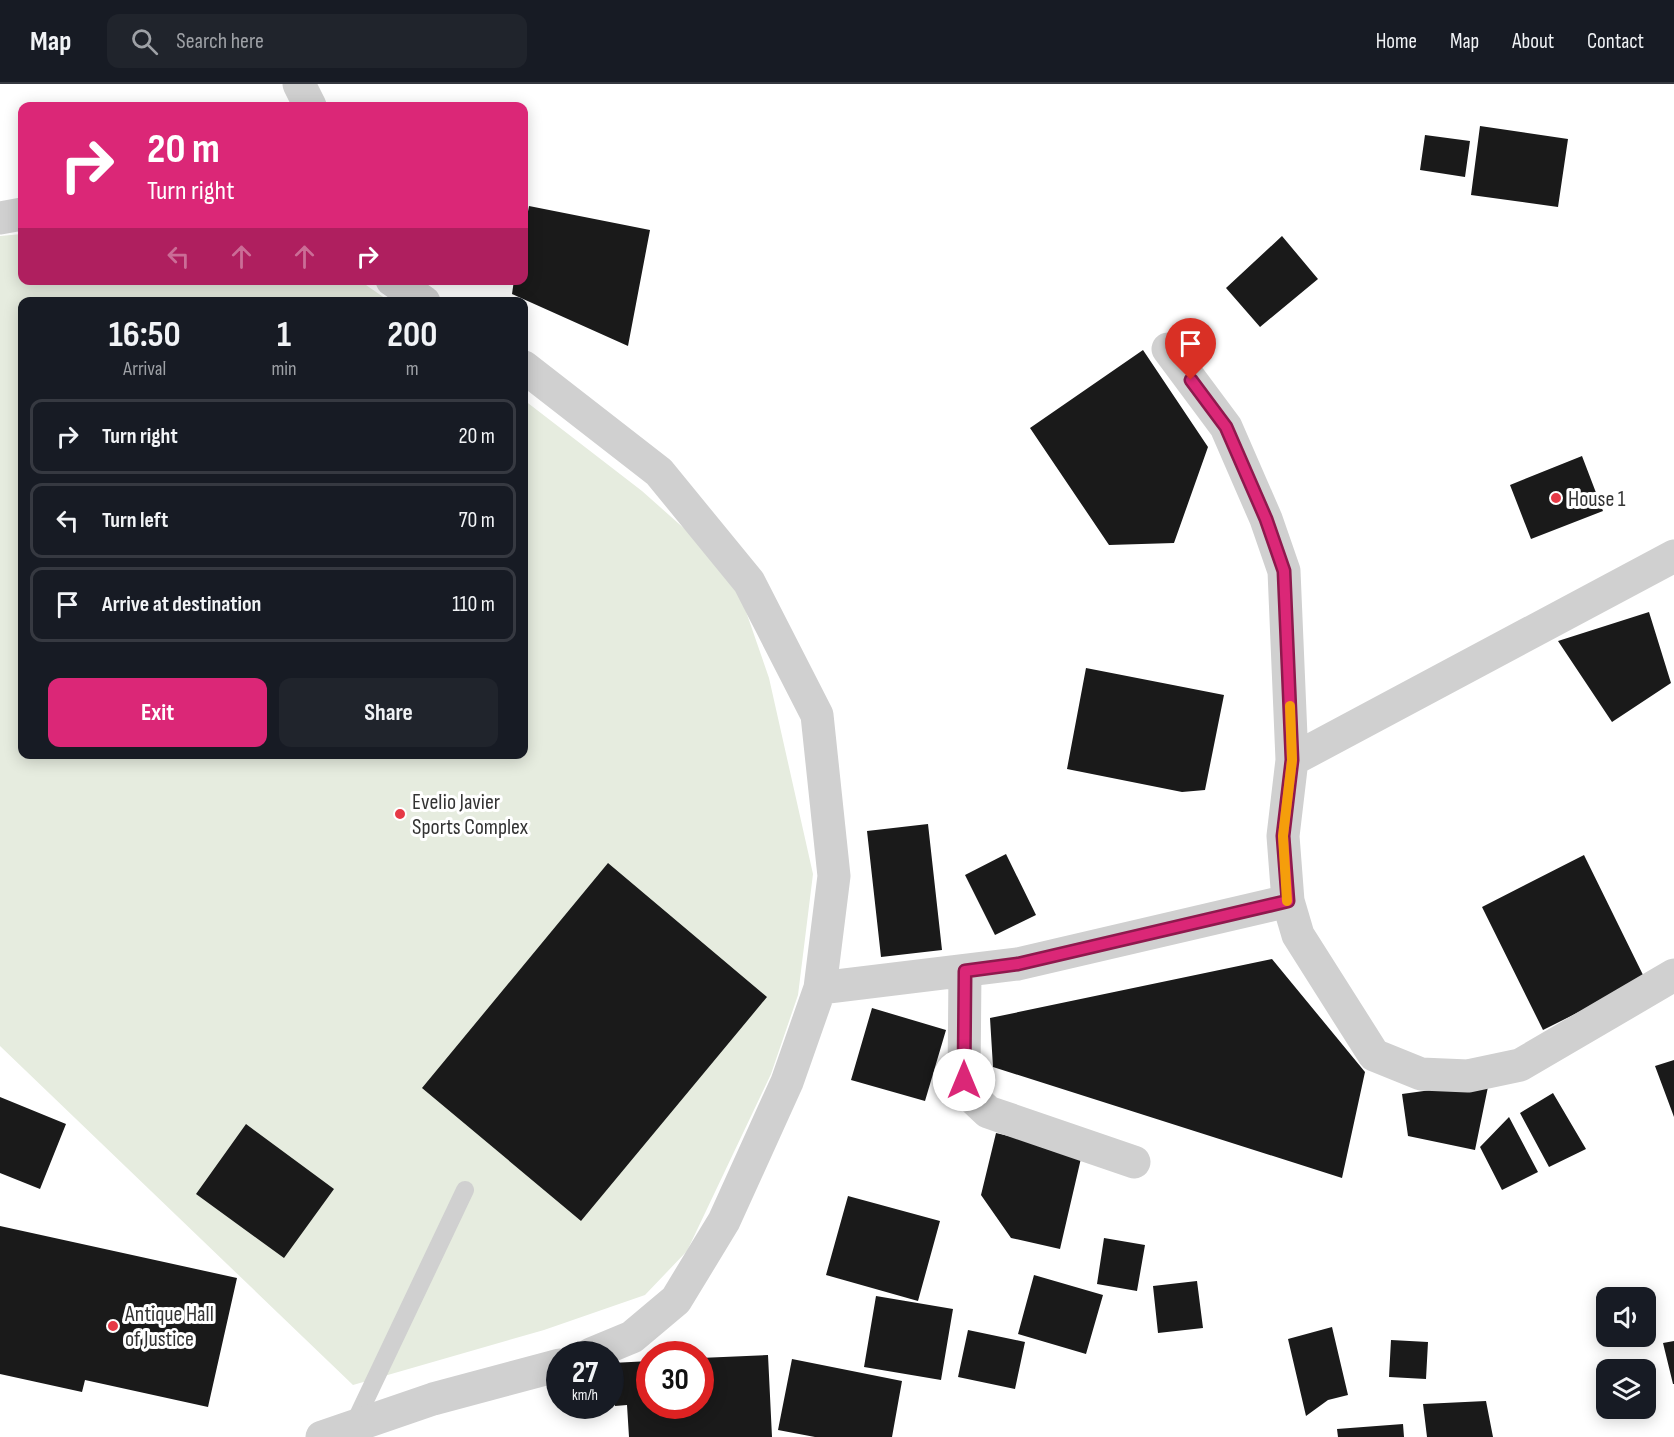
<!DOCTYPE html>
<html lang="en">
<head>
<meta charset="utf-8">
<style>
	:root { --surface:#171b24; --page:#20242c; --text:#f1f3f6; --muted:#9ea1a6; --line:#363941; --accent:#db2777 }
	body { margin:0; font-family:"Sofia Sans Condensed",sans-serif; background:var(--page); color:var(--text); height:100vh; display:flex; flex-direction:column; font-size:22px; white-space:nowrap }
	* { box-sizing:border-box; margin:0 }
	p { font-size:20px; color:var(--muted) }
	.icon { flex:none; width:33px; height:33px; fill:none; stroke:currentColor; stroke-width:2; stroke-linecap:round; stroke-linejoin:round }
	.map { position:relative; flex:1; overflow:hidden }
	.side { position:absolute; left:18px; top:213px; width:510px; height:462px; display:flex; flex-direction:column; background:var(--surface); border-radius:12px; box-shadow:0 3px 15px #0003 }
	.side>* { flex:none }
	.guide { position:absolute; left:18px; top:18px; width:510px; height:183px; border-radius:12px; box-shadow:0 3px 15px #0003; background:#db2777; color:#fff; overflow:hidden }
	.tools { position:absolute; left:1596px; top:1203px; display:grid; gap:12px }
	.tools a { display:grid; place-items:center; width:60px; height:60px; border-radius:12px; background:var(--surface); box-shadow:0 3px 15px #0003; font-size:30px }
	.speed { position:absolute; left:546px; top:1257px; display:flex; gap:12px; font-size:30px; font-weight:700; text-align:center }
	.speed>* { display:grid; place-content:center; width:78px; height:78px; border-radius:50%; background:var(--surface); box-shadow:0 3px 15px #0003; line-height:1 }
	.speed small { font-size:15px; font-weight:400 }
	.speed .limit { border:9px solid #d22; background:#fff; color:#111 }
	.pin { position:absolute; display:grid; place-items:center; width:51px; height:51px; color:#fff; margin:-62px -26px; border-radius:50% 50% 50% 0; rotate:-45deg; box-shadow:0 0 6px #0007 }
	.pin .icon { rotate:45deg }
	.me { position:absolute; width:66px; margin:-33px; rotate:0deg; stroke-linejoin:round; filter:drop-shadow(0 0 4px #0008) }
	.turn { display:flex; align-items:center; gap:21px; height:126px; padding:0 30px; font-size:27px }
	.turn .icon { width:78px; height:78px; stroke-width:2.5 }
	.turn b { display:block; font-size:42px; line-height:51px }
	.lanes { display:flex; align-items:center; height:57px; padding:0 30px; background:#0003; justify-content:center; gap:30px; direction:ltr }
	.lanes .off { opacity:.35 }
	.eta { display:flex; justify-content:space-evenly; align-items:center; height:102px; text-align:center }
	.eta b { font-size:36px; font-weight:700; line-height:42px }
	.cta { display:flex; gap:12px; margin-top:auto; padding:12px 30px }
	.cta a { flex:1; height:69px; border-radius:12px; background:var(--accent); color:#fff; font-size:24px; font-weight:700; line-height:69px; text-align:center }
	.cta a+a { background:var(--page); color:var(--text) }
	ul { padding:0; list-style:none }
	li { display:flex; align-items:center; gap:18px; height:75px; margin:0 12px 9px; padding:0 18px; border:3px solid var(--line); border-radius:12px }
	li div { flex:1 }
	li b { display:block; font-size:22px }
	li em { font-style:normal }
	header { display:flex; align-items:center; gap:36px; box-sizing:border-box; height:84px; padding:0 30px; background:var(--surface); border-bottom:2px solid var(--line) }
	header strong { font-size:28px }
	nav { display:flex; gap:33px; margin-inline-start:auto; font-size:21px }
	.search { width:420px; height:54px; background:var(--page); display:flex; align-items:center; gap:15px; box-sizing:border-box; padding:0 21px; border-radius:12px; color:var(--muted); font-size:22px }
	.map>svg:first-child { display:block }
</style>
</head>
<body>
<header>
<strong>Map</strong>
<div class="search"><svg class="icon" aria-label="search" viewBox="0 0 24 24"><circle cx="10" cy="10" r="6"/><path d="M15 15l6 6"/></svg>Search here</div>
<nav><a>Home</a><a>Map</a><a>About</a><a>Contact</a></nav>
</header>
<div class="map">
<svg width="1674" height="1353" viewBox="0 0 1674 1353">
	<rect width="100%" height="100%" fill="#fff"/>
	<path fill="#e6ecdf" d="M 22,150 L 22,196 L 356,197 L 366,201 L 389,217 L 22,218 L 22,670 L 524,670 L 524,316 L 642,407 L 732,487 L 769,594 L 813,790 L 798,911 L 771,990 L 687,1167 L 645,1211 L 544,1246 L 353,1301 L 0,962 L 0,152 Z"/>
	<path fill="#1a1a1a" d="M 1480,42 L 1568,55 L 1558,123 L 1471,111 Z
		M 1425,51 L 1470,57 L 1465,93 L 1420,86 Z
		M 529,122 L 650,146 L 628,262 L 512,210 L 514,196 L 524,196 L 524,149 Z
		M 1282,152 L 1318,195 L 1260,243 L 1226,204 Z
		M 1143,266 L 1208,363 L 1174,459 L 1109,461 L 1030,344 Z
		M 1582,372 L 1603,427 L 1531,455 L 1510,401 Z
		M 1649,528 L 1671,599 L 1612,638 L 1558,557 Z
		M 1086,584 L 1224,611 L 1205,706 L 1182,708 L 1067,685 Z
		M 928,740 L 942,866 L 881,873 L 867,747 Z
		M 1006,770 L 1036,831 L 995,851 L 965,791 Z
		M 1584,771 L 1645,895 L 1543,946 L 1482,823 Z
		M 608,779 L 767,913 L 581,1137 L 422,1004 Z
		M 1272,875 L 1365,988 L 1342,1094 L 993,983 L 990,934 Z
		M 872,924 L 946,946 L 925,1017 L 851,996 Z
		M 1674,976 L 1674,1033 L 1655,982 Z
		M 1489,998 L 1475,1066 L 1408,1052 L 1402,1010 Z
		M 1553,1009 L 1586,1065 L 1549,1083 L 1520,1029 Z
		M 0,1013 L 66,1040 L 40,1105 L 0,1089 Z
		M 1509,1033 L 1538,1088 L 1502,1106 L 1480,1063 Z
		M 246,1040 L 334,1105 L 284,1174 L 196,1110 Z
		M 996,1049 L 1082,1070 L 1060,1165 L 1011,1154 L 981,1111 Z
		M 848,1112 L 940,1137 L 918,1217 L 826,1191 Z
		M 0,1142 L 237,1194 L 208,1323 L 85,1296 L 82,1308 L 0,1290 Z
		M 1104,1154 L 1145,1161 L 1137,1207 L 1097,1200 Z
		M 1034,1191 L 1103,1211 L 1086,1270 L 1018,1250 Z
		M 1197,1197 L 1203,1244 L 1158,1249 L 1153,1202 Z
		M 876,1212 L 953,1225 L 941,1296 L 864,1283 Z
		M 1332,1243 L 1348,1311 L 1328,1316 L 1306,1332 L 1288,1255 Z
		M 968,1246 L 1025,1258 L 1015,1305 L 958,1293 Z
		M 1391,1256 L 1428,1258 L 1426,1295 L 1389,1293 Z
		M 1674,1257 L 1674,1300 L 1673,1300 L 1663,1259 Z
		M 768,1271 L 772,1353 L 629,1353 L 627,1321 L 615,1322 L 612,1279 L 650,1277 L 650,1322 L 700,1322 L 700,1274 Z
		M 792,1275 L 902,1297 L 892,1353 L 815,1353 L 778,1346 Z
		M 1486,1317 L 1493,1353 L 1427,1353 L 1423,1320 Z
		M 1403,1340 L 1404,1353 L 1338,1353 L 1337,1345 Z"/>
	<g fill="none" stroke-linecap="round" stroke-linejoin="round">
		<path stroke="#d0d0d0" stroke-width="18" d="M 353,1342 L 465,1106"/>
		<path stroke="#d0d0d0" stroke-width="33" d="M 299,0 L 310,22
			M 0,134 L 22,130
			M 392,196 L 424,218
			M 1168,265 L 1226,343 L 1266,435 L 1284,487 L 1292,676
			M 524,283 L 659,388 L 749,498 L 817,631 L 834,792 L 820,904 L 787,998 L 724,1137 L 676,1216 L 632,1253 L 591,1270
			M 1674,472 L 1292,676 L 1283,752 L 1288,817 L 1298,851 L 1374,971 L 1421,990 L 1468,992 L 1520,981 L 1674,891
			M 965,887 L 964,996 L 971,1012 L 988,1028 L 1134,1078
			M 820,904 L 1018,880 L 1288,817
			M 322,1353 L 433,1315 L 560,1281"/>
	</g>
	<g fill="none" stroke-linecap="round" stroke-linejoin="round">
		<g stroke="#8e194d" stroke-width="15">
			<path id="route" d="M 964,996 L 965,887 L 1018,880 L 1288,817 L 1283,752 L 1292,676 L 1284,487 L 1266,435 L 1226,343 L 1191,296"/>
		</g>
		<use href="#route" stroke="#db2777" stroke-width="10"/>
		<path stroke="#f59e0b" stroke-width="10" d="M 1287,817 L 1283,752 L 1292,676 L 1290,622"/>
	</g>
	<g fill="#e63946" stroke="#fff" stroke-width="2">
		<circle cx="1556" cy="414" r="6"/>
		<circle cx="400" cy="730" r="6"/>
		<circle cx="113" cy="1242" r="6"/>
	</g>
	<g text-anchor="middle" stroke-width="6" stroke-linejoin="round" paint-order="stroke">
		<g font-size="22" fill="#333" stroke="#fff" text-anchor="start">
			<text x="1568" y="422">House 1</text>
			<text x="412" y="725">Evelio Javier<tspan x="412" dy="25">Sports Complex</tspan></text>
			<text x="125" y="1237">Antique Hall<tspan x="125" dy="25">of Justice</tspan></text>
		</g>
	</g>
</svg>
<div class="tools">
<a><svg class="icon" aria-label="sound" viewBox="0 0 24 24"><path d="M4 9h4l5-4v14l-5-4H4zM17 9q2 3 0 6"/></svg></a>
<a><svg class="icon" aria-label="layers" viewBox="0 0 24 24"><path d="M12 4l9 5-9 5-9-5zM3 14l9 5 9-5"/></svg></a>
</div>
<div class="speed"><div>27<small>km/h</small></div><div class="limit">30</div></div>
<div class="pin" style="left:1191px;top:296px;background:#d93025"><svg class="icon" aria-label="arrive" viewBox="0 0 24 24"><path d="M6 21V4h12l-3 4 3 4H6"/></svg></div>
<svg class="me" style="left:964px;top:996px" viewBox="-20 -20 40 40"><circle r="19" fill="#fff"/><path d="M0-13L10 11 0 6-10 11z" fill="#db2777"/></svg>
<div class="guide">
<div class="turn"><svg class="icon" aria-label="right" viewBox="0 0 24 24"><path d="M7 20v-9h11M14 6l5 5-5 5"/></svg><div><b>20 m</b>Turn right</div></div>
<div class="lanes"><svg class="icon off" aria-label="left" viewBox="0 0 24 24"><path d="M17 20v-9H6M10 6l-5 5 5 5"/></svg><svg class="icon off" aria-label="ahead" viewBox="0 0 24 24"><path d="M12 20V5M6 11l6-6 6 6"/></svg><svg class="icon off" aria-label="ahead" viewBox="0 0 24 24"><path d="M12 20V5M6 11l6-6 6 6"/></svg><svg class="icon" aria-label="right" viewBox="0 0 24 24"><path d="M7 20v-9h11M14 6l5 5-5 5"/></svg></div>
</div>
<section class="side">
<div class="eta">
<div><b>16:50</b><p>Arrival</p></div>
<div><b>1</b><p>min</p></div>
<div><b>200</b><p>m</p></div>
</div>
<ul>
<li><svg class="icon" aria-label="right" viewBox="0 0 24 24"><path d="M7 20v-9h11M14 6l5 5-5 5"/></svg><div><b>Turn right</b></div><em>20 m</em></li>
<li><svg class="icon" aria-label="left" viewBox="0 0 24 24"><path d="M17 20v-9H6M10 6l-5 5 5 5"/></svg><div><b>Turn left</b></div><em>70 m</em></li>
<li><svg class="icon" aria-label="arrive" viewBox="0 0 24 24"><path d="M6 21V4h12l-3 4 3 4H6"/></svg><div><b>Arrive at destination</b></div><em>110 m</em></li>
</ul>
<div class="cta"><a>Exit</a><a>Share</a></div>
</section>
</div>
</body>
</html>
